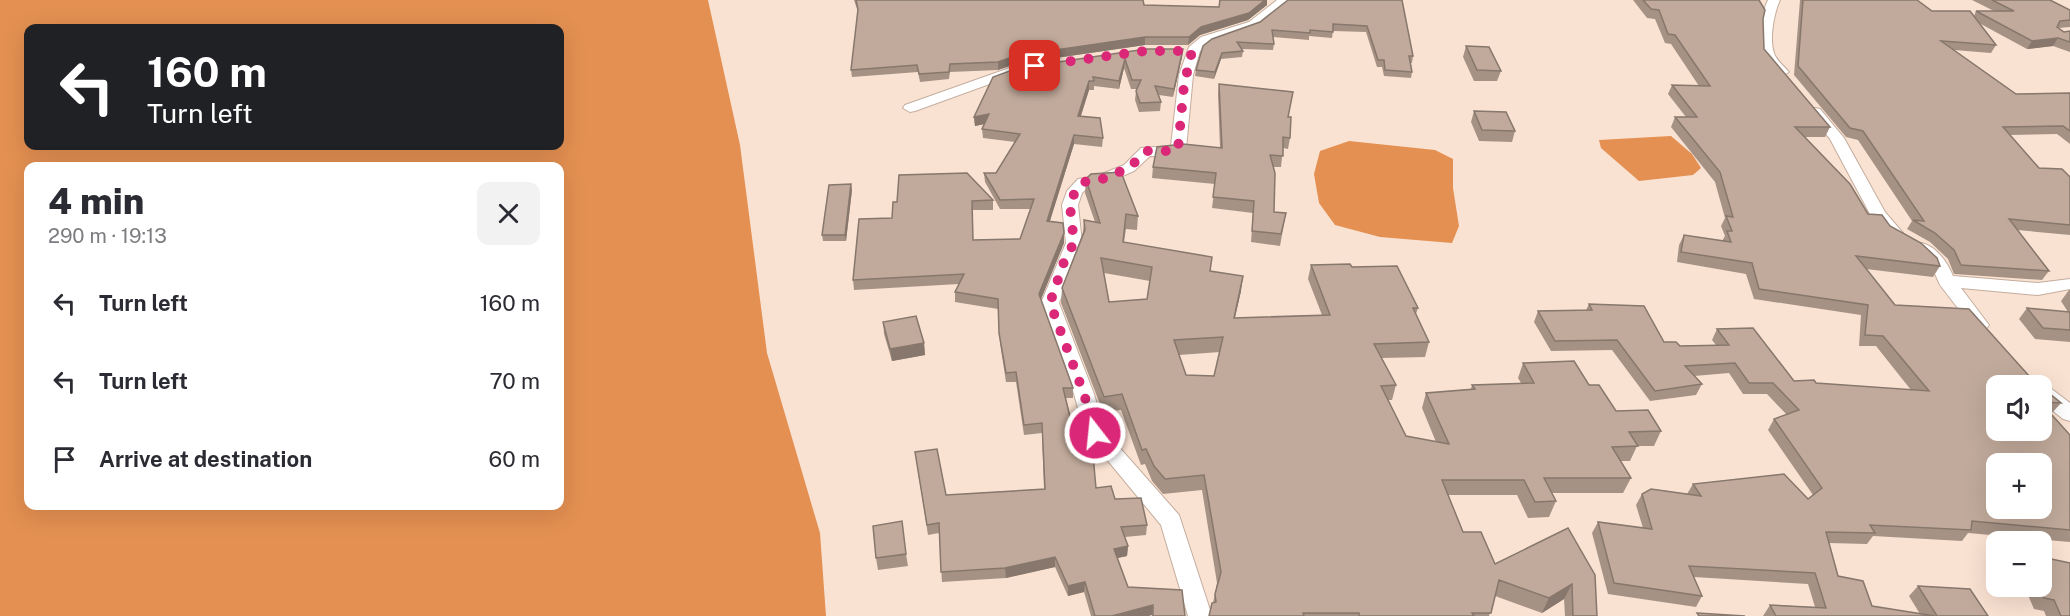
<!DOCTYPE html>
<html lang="en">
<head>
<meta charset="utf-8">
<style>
	:root { --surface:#fff; --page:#f2f2f3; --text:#2b2b33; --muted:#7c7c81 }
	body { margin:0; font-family:"Public Sans",sans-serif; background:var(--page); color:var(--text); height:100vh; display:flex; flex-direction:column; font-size:22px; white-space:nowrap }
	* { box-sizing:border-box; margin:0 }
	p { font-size:20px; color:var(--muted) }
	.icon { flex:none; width:33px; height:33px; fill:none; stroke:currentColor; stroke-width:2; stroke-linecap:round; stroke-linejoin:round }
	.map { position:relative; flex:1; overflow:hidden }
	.panel { position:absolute; left:24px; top:162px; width:540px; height:348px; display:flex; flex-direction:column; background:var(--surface); border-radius:12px; box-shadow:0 6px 24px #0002 }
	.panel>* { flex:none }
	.banner { position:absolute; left:24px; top:24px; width:540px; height:126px; border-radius:12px; box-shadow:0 6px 24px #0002; background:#202124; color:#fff; overflow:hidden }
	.controls { position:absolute; left:1986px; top:375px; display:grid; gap:12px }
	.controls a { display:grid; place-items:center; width:66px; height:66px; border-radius:12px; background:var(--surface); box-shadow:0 6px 24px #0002; font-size:30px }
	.pin { position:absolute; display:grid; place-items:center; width:51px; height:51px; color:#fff; margin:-26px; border-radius:12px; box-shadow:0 3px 9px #0006 }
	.me { position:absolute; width:66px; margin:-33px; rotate:344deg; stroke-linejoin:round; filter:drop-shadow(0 0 4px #0008) }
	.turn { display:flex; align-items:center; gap:21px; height:126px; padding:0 24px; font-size:27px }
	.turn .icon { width:78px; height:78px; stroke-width:2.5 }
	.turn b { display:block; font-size:42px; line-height:51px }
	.round { display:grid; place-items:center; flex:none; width:63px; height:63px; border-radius:12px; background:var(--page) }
	.head { display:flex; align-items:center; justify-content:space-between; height:102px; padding:0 24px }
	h1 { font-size:36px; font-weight:800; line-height:45px }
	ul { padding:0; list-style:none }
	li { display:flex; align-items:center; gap:18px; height:78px; padding:0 24px }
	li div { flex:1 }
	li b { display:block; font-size:22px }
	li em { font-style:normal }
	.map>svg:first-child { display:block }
</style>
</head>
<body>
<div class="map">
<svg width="2070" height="616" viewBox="0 0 2070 616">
	<rect width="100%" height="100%" fill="#fae2d2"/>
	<path fill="#e49052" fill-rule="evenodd" d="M 0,0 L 708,0 L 740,145 L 767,353 L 820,533 L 826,616 L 0,616 ZM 560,28 L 560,146 L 28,146 L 28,28 ZM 560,166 L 560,506 L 28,506 L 28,166 Z
		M 1671,136 L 1692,154 L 1701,168 L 1693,175 L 1639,181 L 1601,148 L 1599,140 Z
		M 1349,141 L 1435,150 L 1453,159 L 1453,188 L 1459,226 L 1452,243 L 1380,237 L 1335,225 L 1319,203 L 1314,174 L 1320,151 Z"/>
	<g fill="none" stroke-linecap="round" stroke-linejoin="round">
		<g stroke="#c4ad9e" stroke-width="2">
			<path id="street" d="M 1277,0 L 1291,0 L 1258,27 L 1210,43 L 1200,51 L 1193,75 L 1186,149 C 1177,159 1162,156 1150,156 L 1134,171 L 1106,183 L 1089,186 L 1082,193 L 1078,205 L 1082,243 L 1059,303 L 1094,394 L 1104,430 L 1179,515 L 1212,616 L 1188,616 L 1161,525 L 1085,433 L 1074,394 L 1041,303 L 1066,243 L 1062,205 L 1067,191 L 1078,179 L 1097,176 L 1124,165 L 1141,148 L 1171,146 L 1179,75 L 1189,47 L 1201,37 L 1249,22 Z
				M 1768,0 L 1780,0 C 1774,13 1769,39 1774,53 C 1776,60 1784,66 1789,72 L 1782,76 C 1753,69 1758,20 1768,0 Z
				M 1015,66 L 1020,67 L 1022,70 L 1020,73 L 915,111 L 910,112 L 903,108 L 905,105 Z
				M 1815,108 L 1820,109 L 1844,138 L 1885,212 L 1903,233 L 1901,237 L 1889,237 L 1870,214 L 1830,139 L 1808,112 Z
				M 1922,243 C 1937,247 1948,263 1953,276 L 2038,283 L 2070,279 L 2070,289 L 2038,295 L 1961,288 L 1989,325 L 1986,329 L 1974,329 L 1940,285 L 1932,267 L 1914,248 L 1916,244 Z
				M 2042,385 L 2049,387 L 2070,403 L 2070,421 L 2063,419 L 2042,402 Z"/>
		</g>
		<use href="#street" fill="#fff" fill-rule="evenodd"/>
	</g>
	<path fill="#a69285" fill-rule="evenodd" d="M 854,0 L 1143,0 L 1144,5 L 1219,7 L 1219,0 L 1267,0 L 1267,5 L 1248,20 L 1200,35 L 1188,45 L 1145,45 L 1015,64 L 998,70 L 950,72 L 949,79 L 920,82 L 918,72 L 852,77 L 851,70 L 858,12 Z
		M 1402,0 L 1413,56 L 1412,63 L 1410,62 L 1412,72 L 1411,78 L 1384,76 L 1382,67 L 1377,67 L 1366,32 L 1333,31 L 1332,38 L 1309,36 L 1309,40 L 1273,37 L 1274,44 L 1273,50 L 1241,49 L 1243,51 L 1242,57 L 1221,59 L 1214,79 L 1195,76 L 1196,70 L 1203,46 Z
		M 1633,0 L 1759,0 L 1765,10 L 1763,19 L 1764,49 L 1830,127 L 1825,137 L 1805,137 L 1850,184 L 1868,214 L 1882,215 L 1890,226 L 1921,243 L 1937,258 L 1940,266 L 1933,277 L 1866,269 L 1895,305 L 1969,309 L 2030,377 L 2039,377 L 2048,387 L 2049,393 L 2061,403 L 2052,413 L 2050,413 L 2070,435 L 2070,542 L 1968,533 L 1962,541 L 1873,536 L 1867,544 L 1829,543 L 1838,576 L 1863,581 L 1872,606 L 1920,614 L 1909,596 L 1918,586 L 1970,589 L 1988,616 L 1763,616 L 1770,605 L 1815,607 L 1808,584 L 1694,577 L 1702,596 L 1696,607 L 1608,594 L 1592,533 L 1598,522 L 1643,528 L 1636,505 L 1642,494 L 1651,489 L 1687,494 L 1693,484 L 1784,474 L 1808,499 L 1813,495 L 1768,430 L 1774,419 L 1787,415 L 1767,394 L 1743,394 L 1729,373 L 1694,376 L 1702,384 L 1696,395 L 1650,401 L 1612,350 L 1551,351 L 1534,322 L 1538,311 L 1586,310 L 1589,304 L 1644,306 L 1664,342 L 1676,342 L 1680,346 L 1716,345 L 1712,340 L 1717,329 L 1753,328 L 1794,381 L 1814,380 L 1816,383 L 1911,390 L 1876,346 L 1859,346 L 1861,315 L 1754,299 L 1746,274 L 1677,262 L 1679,245 L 1684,235 L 1722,241 L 1725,236 L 1721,226 L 1725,218 L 1715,182 L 1671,127 L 1675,117 L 1686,117 L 1668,94 L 1672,85 L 1699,86 L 1671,44 L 1665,43 L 1655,19 L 1647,18 ZM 1996,386 L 2042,386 L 2042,430 L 1996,430 ZM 1996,464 L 2042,464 L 2042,508 L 1996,508 Z
		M 1800,0 L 1917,0 L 1932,11 L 1974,16 L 1976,11 L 1994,11 L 1972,0 L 2050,0 L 2070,10 L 2070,27 L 2059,28 L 2064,32 L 2070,31 L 2070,52 L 2053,46 L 2027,49 L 1979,23 L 1996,45 L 1991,53 L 1954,50 L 2016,94 L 2070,93 L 2070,144 L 2057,134 L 2010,135 L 2039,168 L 2070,177 L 2070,235 L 2017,230 L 2049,271 L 2042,280 L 1954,274 L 1948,259 L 1930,242 L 1907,229 L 1912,221 L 1858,140 L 1846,137 L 1794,75 Z
		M 1466,46 L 1501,71 L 1497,81 L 1474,81 L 1463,57 Z
		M 1183,49 L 1182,57 L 1173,97 L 1159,95 L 1161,102 L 1160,111 L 1139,112 L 1135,100 L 1136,91 L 1137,89 L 1131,89 L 1124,68 L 1119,89 L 1094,86 L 1094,90 L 1089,90 L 1081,116 L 1103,138 L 1102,147 L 1074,144 L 1050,221 L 1064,233 L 1064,243 L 1041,299 L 1073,388 L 1073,398 L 1066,398 L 1072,425 L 1096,488 L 1115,499 L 1147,525 L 1146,535 L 1125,537 L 1128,546 L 1127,556 L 1117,558 L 1128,587 L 1185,616 L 1152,616 L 1152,615 L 1148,616 L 1091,616 L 1084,592 L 1068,596 L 1055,567 L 1006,578 L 942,582 L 939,533 L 928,535 L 915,452 L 946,495 L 1044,489 L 1042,433 L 1024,435 L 1016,382 L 1006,382 L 1000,343 L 998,309 L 955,302 L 955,292 L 959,284 L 854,290 L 853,280 L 892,218 L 893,202 L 993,200 L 993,210 L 972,210 L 973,240 L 1020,239 L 1031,209 L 1000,209 L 985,182 L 984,173 L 996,173 L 1015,142 L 983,138 L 982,129 L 985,124 L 975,126 L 974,117 L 993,77 Z
		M 1219,84 L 1288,117 L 1290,138 L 1288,149 L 1283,148 L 1281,167 L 1274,167 L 1274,212 L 1286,213 L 1280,246 L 1251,242 L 1253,213 L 1212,208 L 1215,184 L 1152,178 L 1153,167 L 1220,148 L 1218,94 Z
		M 1474,111 L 1515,131 L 1512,142 L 1479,141 L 1471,122 Z
		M 1086,179 L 1138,216 L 1137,230 L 1126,229 L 1124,242 L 1210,271 L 1241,291 L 1235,318 L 1322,315 L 1308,279 L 1311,265 L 1352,267 L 1418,308 L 1416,314 L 1429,342 L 1425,357 L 1382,358 L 1396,385 L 1392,400 L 1388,400 L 1406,436 L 1436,442 L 1422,408 L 1426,393 L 1471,389 L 1472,385 L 1521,383 L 1518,378 L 1523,363 L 1589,385 L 1616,411 L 1661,431 L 1654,446 L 1637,446 L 1630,461 L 1621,461 L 1631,478 L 1623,493 L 1552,493 L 1556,501 L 1549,517 L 1528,518 L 1517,495 L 1448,495 L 1463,532 L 1495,564 L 1568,528 L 1597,616 L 1565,616 L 1564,599 L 1542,613 L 1495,596 L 1489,616 L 1209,616 L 1213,603 L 1217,583 L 1202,490 L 1163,494 L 1152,481 L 1145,464 L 1141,465 L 1121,410 L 1103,412 L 1061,303 L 1062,288 L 1083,232 L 1084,220 L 1095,222 L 1085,193 ZM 1104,273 L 1150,281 L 1147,299 L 1109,302 ZM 1220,352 L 1214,376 L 1186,375 L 1179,355 Z
		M 852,190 L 846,241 L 823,241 L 822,235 Z
		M 2069,290 L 2070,290 L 2070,342 L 2035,339 L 2019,319 L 2027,308 L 2068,312 L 2061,301 Z
		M 883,322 L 924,343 L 925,355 L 892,361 L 884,334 Z
		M 906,554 L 908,566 L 878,570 L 876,558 Z
		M 2024,586 L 2042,586 L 2070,616 L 2046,616 L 2044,611 L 2034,609 Z"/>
	<path fill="#87776c" d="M 1265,0 L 1267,0 L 1267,5 L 1248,20 L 1200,35 L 1188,45 L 1189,37 L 1201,27 Z
		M 1145,37 L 1145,45 L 1015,64 L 998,70 L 998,62 L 1015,56 Z
		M 2058,38 L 2053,46 L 2027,49 L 2032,41 Z
		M 1183,49 L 1182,57 L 1173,97 L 1174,89 Z
		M 1222,53 L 1221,59 L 1214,79 L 1215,72 Z
		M 1125,59 L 1124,68 L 1119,89 L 1119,81 Z
		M 1089,81 L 1089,90 L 1078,124 L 1078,116 Z
		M 989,114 L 989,123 L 975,126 L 974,117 Z
		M 1074,135 L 1074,144 L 1047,230 L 1047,221 Z
		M 851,184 L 852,190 L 846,241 L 845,235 Z
		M 1064,233 L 1064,243 L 1039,304 L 1039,294 Z
		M 1243,276 L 1241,291 L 1231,333 L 1234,318 Z
		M 924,343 L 925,355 L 892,361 L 890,349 Z
		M 1128,546 L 1127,556 L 1113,559 L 1114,549 Z
		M 1055,557 L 1055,567 L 1006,578 L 1005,568 Z
		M 1085,582 L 1084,592 L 1068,596 L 1068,586 Z
		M 1572,584 L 1564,599 L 1542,613 L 1549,598 Z
		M 1153,605 L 1152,615 L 1148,616 L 1112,616 Z"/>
	<path fill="#c1aa9b" stroke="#87776c" stroke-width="1.5" fill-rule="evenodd" d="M 856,0 L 1143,0 L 1144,5 L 1219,7 L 1220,0 L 1265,0 L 1249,13 L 1201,27 L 1189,37 L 1145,37 L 1015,56 L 998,62 L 950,64 L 949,72 L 919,74 L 917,65 L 851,70 L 858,9 Z
		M 1288,0 L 1402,0 L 1413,56 L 1409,56 L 1412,72 L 1385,70 L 1384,60 L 1378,60 L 1367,26 L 1333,24 L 1333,32 L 1310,30 L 1310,33 L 1272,30 L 1274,44 L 1237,42 L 1243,51 L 1222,53 L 1215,72 L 1196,70 L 1203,46 L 1212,39 L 1260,22 Z
		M 1643,0 L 1759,0 L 1765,10 L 1763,19 L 1764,49 L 1830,127 L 1795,127 L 1850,184 L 1868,214 L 1882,215 L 1890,226 L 1921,243 L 1937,258 L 1940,266 L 1856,256 L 1895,305 L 1969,309 L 2030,377 L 2039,377 L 2048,387 L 2049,393 L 2061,403 L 2042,402 L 2042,386 L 1996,386 L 1996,430 L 2042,430 L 2042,404 L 2070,435 L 2070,530 L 1972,521 L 1971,530 L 1870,525 L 1875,533 L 1826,532 L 1838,576 L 1863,581 L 1872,606 L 1935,616 L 1776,616 L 1770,605 L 1826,608 L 1815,573 L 1689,566 L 1702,596 L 1614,583 L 1598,522 L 1652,529 L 1642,494 L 1651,489 L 1701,496 L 1693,484 L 1784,474 L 1808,499 L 1822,488 L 1774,419 L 1799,410 L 1773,383 L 1749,383 L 1735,363 L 1685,366 L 1702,384 L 1655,391 L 1617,340 L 1555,341 L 1538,311 L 1592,310 L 1589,304 L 1644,306 L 1664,342 L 1676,342 L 1680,346 L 1729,345 L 1717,329 L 1753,328 L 1794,381 L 1814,380 L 1816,383 L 1929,391 L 1883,336 L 1865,335 L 1868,305 L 1759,289 L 1752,263 L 1681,252 L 1684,235 L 1731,242 L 1727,231 L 1732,231 L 1726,216 L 1733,217 L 1720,172 L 1675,117 L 1697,117 L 1672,85 L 1710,86 L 1675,35 L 1668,34 L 1659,10 L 1651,9 ZM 1996,464 L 2042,464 L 2042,508 L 1996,508 Z
		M 1803,0 L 1917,0 L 1932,11 L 1970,11 L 1996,45 L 1941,41 L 2016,94 L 2070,93 L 2070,131 L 2063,126 L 2003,127 L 2039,168 L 2062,169 L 2070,177 L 2070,225 L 2009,219 L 2049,271 L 1961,265 L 1954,250 L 1935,233 L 1913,220 L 1924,221 L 1863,131 L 1850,128 L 1798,66 Z
		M 1992,0 L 2050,0 L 2070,10 L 2070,20 L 2060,21 L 2057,27 L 2064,32 L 2070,31 L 2070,42 L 2058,38 L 2032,41 L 1976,11 L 2014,11 Z
		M 1466,46 L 1489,47 L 1501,71 L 1477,70 Z
		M 1146,49 L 1183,49 L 1174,89 L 1155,86 L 1161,102 L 1140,103 L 1136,91 L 1141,80 L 1132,80 L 1125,59 L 1119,81 L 1093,77 L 1094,81 L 1089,81 L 1078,116 L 1100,118 L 1103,138 L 1074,135 L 1047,221 L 1063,223 L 1064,233 L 1039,294 L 1073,388 L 1063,388 L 1072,425 L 1083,424 L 1091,433 L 1096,488 L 1111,486 L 1115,499 L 1141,498 L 1147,525 L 1121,527 L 1128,546 L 1114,549 L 1128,587 L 1182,590 L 1185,616 L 1153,616 L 1153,605 L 1112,616 L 1095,616 L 1085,582 L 1068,586 L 1055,557 L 1005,568 L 941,572 L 939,523 L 927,525 L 915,452 L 937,449 L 946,495 L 1045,489 L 1042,423 L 1024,425 L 1016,372 L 1006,373 L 999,333 L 998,299 L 955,292 L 964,274 L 853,280 L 859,219 L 892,218 L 893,202 L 897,202 L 899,175 L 967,173 L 993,200 L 972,201 L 973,240 L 1020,239 L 1034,199 L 1000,200 L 984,173 L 996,173 L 1020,134 L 982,129 L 989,114 L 974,117 L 993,77 L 1018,68 Z
		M 1219,84 L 1293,92 L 1288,117 L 1291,117 L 1290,138 L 1283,137 L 1283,156 L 1270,155 L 1275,173 L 1274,212 L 1286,213 L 1281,234 L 1252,231 L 1254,201 L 1213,197 L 1216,173 L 1153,167 L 1157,147 L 1183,144 L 1222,148 Z
		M 1474,111 L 1506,112 L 1515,131 L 1482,130 Z
		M 1121,172 L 1138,216 L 1126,214 L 1123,242 L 1212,257 L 1210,271 L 1243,276 L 1234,318 L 1330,315 L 1311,265 L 1350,264 L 1352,267 L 1397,266 L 1418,308 L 1413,308 L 1429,342 L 1374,344 L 1396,385 L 1381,386 L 1406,436 L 1449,444 L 1426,393 L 1475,389 L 1472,385 L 1534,383 L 1523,363 L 1574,361 L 1589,385 L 1599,385 L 1616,411 L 1648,410 L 1661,431 L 1629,432 L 1638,446 L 1612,447 L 1631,478 L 1544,478 L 1556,501 L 1535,502 L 1524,480 L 1442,480 L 1463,532 L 1481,532 L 1495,564 L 1568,528 L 1595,575 L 1597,616 L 1573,616 L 1572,584 L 1549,598 L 1499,580 L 1491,613 L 1472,613 L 1474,616 L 1359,616 L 1359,613 L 1303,613 L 1304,616 L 1209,616 L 1212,603 L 1216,602 L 1215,594 L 1221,572 L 1204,475 L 1165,479 L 1154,466 L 1146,449 L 1142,450 L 1122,394 L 1104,397 L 1062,288 L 1085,230 L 1084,220 L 1100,223 L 1086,179 L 1091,174 ZM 1101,258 L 1152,267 L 1147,299 L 1109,302 ZM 1223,337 L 1214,376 L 1186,375 L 1174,340 Z
		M 851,184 L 845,235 L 822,235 L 829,185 Z
		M 2027,308 L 2070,312 L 2070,330 L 2043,328 Z
		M 916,316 L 924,343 L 890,349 L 883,322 Z
		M 902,521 L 906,554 L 876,558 L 873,526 Z
		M 2042,557 L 2070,563 L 2070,616 L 2061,616 L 2054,600 L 2044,598 L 2039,586 L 2042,586 Z
		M 1918,586 L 1970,589 L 1988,616 L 1937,616 Z
		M 1697,613 L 1745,616 L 1699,616 Z"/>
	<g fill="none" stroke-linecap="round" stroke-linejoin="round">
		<path stroke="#db2777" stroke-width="10" stroke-dasharray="0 18" d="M 1035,66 L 1145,51 L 1192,51 L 1184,85 L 1178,149 L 1175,151 L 1146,151 L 1129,168 L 1100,180 L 1084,182 L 1075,191 L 1070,206 L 1074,243 L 1065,259 L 1050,303 L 1084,394 L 1095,433"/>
	</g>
</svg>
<div class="controls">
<a><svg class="icon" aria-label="sound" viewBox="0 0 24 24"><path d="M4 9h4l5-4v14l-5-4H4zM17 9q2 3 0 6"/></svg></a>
<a>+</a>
<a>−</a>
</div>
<div class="pin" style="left:1035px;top:66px;background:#d93025"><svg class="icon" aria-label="arrive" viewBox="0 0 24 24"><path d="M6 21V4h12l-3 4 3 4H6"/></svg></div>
<svg class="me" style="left:1095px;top:433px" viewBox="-20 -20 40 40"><circle r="17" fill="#db2777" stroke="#fff" stroke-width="3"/><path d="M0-11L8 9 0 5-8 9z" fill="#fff"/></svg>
<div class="banner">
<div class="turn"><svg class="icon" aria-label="left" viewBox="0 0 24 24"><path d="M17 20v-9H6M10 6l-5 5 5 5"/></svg><div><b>160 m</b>Turn left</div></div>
</div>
<section class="panel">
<div class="head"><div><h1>4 min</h1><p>290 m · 19:13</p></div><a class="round"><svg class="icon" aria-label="close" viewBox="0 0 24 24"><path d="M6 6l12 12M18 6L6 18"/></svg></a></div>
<ul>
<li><svg class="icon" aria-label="left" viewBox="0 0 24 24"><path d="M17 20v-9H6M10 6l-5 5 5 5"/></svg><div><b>Turn left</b></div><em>160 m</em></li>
<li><svg class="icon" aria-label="left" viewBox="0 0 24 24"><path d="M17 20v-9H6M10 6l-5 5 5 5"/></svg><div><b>Turn left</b></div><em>70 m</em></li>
<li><svg class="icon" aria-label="arrive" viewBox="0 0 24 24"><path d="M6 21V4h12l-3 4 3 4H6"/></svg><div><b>Arrive at destination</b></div><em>60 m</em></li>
</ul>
</section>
</div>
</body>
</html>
